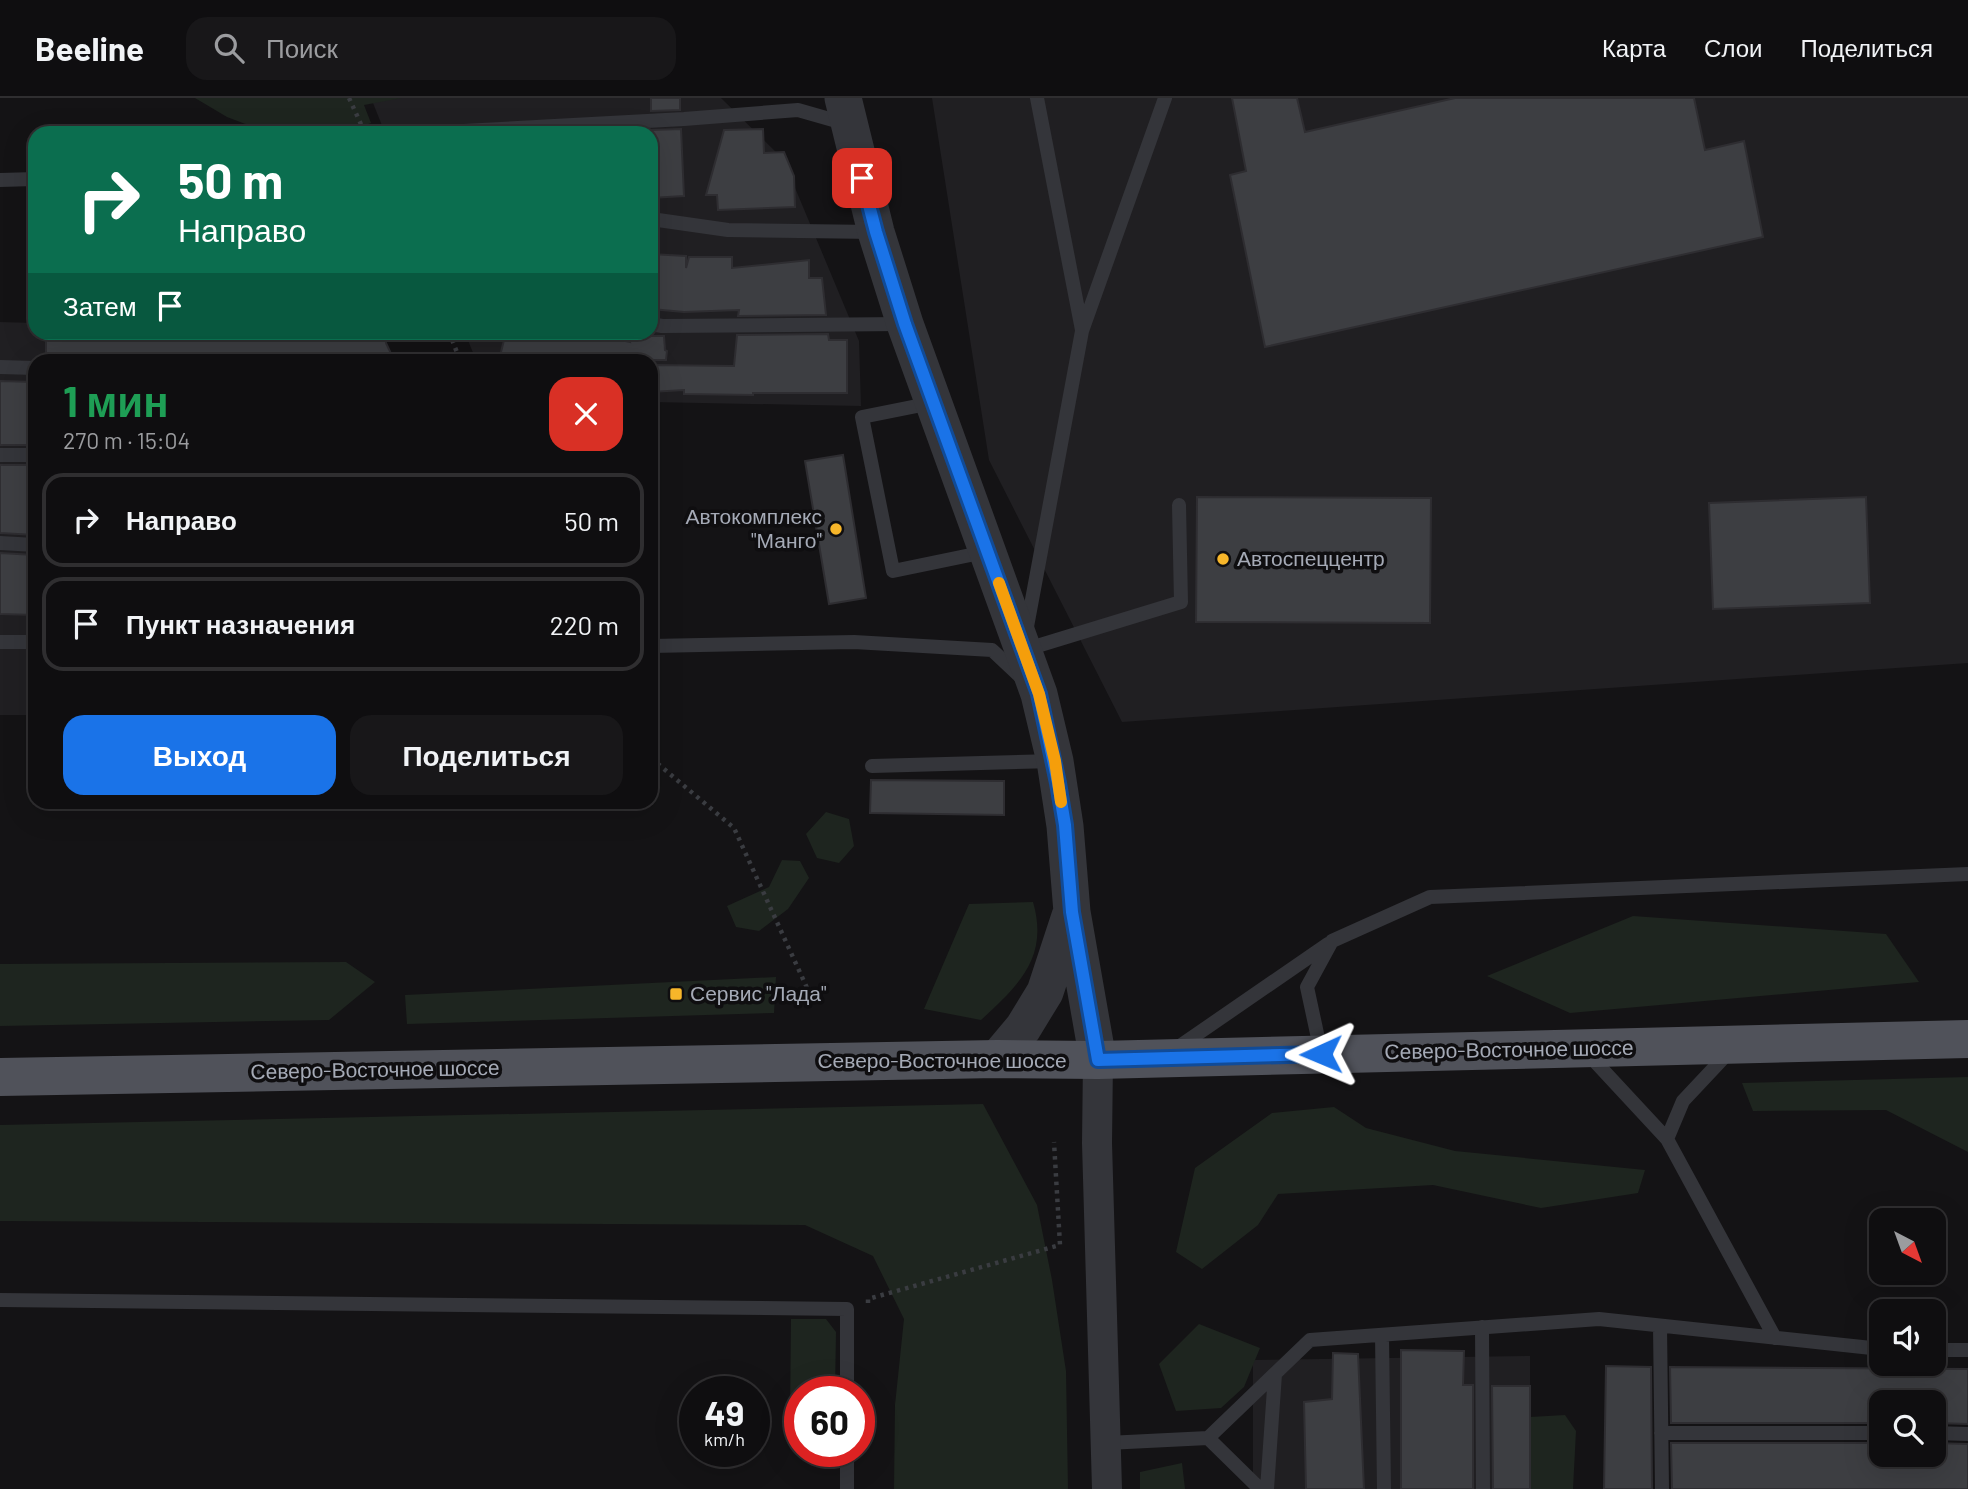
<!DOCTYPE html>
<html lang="ru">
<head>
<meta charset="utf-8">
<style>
	:root { --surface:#0f0e10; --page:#181719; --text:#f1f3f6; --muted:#9b9c9f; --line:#2f2e30; --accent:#1a73e8 }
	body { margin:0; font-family:Barlow,sans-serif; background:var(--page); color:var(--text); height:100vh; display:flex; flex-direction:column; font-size:26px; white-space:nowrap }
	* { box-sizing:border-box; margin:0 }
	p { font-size:23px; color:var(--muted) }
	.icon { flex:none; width:38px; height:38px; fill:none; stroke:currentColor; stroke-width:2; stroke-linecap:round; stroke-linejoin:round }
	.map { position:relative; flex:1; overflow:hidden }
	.sheet { position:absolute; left:28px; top:256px; width:630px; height:455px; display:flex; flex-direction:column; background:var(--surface); border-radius:21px; box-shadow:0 7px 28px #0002,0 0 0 2px var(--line) }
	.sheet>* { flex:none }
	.guide { position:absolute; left:28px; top:28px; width:630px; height:214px; border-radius:21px; box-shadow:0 7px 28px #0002,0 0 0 2px var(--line); background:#0b6e4f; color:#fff; overflow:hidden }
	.needle { width:46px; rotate:139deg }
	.fabs { position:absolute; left:1869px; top:1110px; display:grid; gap:14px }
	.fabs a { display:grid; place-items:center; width:77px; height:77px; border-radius:14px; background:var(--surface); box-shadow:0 7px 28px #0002,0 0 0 2px var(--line); font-size:35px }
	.speed { position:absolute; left:679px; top:1278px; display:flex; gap:14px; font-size:35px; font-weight:700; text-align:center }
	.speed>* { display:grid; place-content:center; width:91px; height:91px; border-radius:50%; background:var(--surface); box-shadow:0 7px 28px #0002,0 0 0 2px var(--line); line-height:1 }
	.speed small { font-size:18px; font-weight:400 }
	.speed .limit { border:10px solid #d22; background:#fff; color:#111 }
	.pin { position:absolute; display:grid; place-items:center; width:60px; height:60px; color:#fff; margin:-30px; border-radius:14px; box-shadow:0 4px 10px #0006 }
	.me { position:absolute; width:77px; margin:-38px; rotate:269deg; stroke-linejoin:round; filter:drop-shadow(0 0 5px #0008) }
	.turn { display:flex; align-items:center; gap:24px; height:147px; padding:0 35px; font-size:32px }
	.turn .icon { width:91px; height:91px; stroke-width:2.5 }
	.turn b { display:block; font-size:49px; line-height:60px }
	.then { display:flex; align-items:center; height:66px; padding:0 35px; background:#0003; gap:14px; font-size:26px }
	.round { display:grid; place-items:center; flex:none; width:74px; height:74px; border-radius:21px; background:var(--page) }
	.summary { display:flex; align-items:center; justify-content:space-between; height:119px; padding:0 35px }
	h1 { font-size:42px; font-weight:700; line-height:52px; color:#1e9e55 }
	.primary-button { display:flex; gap:14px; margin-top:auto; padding:14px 35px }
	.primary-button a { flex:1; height:80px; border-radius:21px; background:var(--accent); color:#fff; font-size:28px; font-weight:700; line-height:80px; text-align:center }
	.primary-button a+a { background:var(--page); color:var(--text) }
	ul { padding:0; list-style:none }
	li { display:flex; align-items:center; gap:21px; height:94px; margin:0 14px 10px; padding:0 21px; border:4px solid var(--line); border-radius:21px }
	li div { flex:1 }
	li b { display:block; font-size:26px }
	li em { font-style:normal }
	header { display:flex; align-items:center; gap:42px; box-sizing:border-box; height:98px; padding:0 35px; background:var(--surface); border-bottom:2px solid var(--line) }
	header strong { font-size:33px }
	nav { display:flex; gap:38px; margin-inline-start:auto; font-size:24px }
	.search { width:490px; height:63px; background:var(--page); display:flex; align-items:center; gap:18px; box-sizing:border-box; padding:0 24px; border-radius:21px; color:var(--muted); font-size:26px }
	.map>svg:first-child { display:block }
</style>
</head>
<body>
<header>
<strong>Beeline</strong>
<div class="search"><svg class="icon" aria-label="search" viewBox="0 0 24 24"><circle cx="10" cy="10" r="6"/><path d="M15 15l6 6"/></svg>Поиск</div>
<nav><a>Карта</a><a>Слои</a><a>Поделиться</a></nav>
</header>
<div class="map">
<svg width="1968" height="1391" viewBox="0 0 1968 1391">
	<rect width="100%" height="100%" fill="#141315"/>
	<path fill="#201f22" d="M 371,0 L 721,0 L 783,61 L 859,243 L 861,308 L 651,304 L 651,262 L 476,262 L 465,235 L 651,234 L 651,35 L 385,35 Z
		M 932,0 L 1968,0 L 1968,565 L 1122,624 L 989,362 Z
		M 0,224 L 35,225 L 35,234 L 385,235 L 386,245 L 394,262 L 35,262 L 35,617 L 0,617 Z
		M 1530,1258 L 1530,1391 L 1253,1391 L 1253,1262 Z"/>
	<path fill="#1e251f" d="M 195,0 L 402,0 L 364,7 L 371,25 L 345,35 L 269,35 L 227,19 Z
		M 826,714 L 849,721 L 854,748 L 839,765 L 817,760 L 806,736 Z
		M 782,762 L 800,763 L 809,780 L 788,811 L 759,833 L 736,829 L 727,808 L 769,789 Z
		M 1033,804 C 1049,859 1019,887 981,922 L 924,911 L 969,806 Z
		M 1633,818 L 1886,836 L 1919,884 L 1570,915 L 1487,878 Z
		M 346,864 L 375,884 L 329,922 L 0,928 L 0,866 Z
		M 776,879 L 774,915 L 407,926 L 405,897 Z
		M 1968,979 L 1968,1054 L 1886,1012 L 1753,1013 L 1742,985 Z
		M 983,1006 L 1037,1107 L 1052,1182 L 1066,1273 L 1068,1391 L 894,1391 L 895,1307 L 904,1221 L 873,1158 L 805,1127 L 0,1123 L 0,1027 Z
		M 1334,1009 L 1366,1030 L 1455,1053 L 1645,1072 L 1638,1095 L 1541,1110 L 1433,1087 L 1278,1096 L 1258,1127 L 1202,1171 L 1176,1154 L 1195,1070 L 1272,1015 Z
		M 791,1221 L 826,1221 L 836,1234 L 835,1293 L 800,1293 L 800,1322 L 790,1321 Z
		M 1199,1226 L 1260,1250 L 1244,1289 L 1221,1310 L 1176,1313 L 1159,1266 Z
		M 1565,1317 L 1576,1333 L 1573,1391 L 1530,1391 L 1530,1319 Z
		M 1182,1365 L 1185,1391 L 1140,1391 L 1140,1374 Z"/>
	<path fill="#3d3e42" stroke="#2e2d31" stroke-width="2" d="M 651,0 L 680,0 L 680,12 L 651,13 Z
		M 1232,0 L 1297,0 L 1305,34 L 1455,0 L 1694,0 L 1705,52 L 1744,43 L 1763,139 L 1265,249 L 1230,77 L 1246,73 Z
		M 681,31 L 684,98 L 651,100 L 651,32 Z
		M 763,31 L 764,55 L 784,54 L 794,78 L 795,109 L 718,112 L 717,97 L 706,97 L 724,32 Z
		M 651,156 L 686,158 L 686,170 L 689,159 L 732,159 L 732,170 L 809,162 L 809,180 L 822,180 L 826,217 L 738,218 L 739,212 L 684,214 L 651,211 Z
		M 46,234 L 385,234 L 386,245 L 394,262 L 366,262 L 363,257 L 46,255 Z
		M 506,234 L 583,234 L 630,244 L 629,238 L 664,238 L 665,252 L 667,253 L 666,262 L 499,262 Z
		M 828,236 L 829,242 L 847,242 L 847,295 L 753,295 L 753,297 L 684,296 L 684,292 L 651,294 L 651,267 L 734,268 L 737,237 Z
		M 0,283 L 35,284 L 35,347 L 0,347 Z
		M 843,357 L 866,500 L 829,506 L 805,363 Z
		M 0,367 L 35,367 L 35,437 L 0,435 Z
		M 1197,399 L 1431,400 L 1430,525 L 1196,524 Z
		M 1866,399 L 1870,505 L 1713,511 L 1709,405 Z
		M 0,455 L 35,457 L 35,517 L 0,516 Z
		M 871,682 L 1004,683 L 1004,717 L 870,715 Z
		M 1401,1252 L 1464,1253 L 1463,1287 L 1473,1287 L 1473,1391 L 1401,1391 Z
		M 1333,1255 L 1358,1256 L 1364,1391 L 1306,1391 L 1304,1304 L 1332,1301 Z
		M 1606,1268 L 1651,1269 L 1652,1391 L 1604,1391 Z
		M 1670,1269 L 1968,1271 L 1968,1326 L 1934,1325 L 1934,1304 L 1881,1304 L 1881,1325 L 1671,1325 Z
		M 1492,1288 L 1530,1288 L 1530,1391 L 1493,1391 Z
		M 1671,1345 L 1881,1345 L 1881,1356 L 1934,1356 L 1934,1345 L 1968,1346 L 1968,1391 L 1672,1391 Z"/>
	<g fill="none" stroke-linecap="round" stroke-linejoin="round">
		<path stroke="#3a3c41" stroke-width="4.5" stroke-dasharray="3.5 5" stroke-linecap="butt" d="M 349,0 L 365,35
			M 449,234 L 460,262
			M 651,660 L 734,730 L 813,903
			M 868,1205 L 868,1201 L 1060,1147 L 1054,1044
			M 867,1345 L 867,1301"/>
		<path stroke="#34353a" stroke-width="14" d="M 1037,0 L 1082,232
			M 444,34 L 684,21 L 798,12 L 847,26
			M 0,82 L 35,81
			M 651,121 L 728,132 L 875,134
			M 651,226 L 662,228 L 903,226
			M 0,269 L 35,270
			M 932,305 L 862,319 L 893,473 L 985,454
			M 0,357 L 35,357
			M 0,445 L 35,447
			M 1026,534 L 1082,233 L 1165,0
			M 0,544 L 35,544
			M 651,548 L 854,544 L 992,552 L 1023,581
			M 1024,552 L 1181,504 L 1179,407
			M 872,668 L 1054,663
			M 1177,950 L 1328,846
			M 1321,954 L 1307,889 L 1332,843 L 1430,799 L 1968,776
			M 1729,954 L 1683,1003 L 1667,1041 L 1775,1240
			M 1589,957 L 1667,1041
			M 0,1202 L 847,1211 L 847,1293
			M 1660,1228 L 1662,1391
			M 1482,1229 L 1483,1391
			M 1382,1237 L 1384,1391
			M 1934,1252 L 1968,1252
			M 1661,1335 L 1881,1335
			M 1934,1335 L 1968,1336
			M 1208,1340 L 1260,1391
			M 1107,1345 L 1208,1340 L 1310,1242 L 1599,1221 L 1881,1251
			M 847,1391 L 847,1353
			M 1267,1391 L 1275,1276"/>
		<path stroke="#34353a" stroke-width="30" d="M 1098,962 L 1097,1045 L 1107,1391"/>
		<path stroke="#34353a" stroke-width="37" d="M 843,0 L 876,134 L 905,226 L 1039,596 L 1055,663 L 1065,728 L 1072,814 L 1098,962
			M 997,961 L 1023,930 L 1045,894 L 1070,818"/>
		<path stroke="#50525a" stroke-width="38" d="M 0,979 L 997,961 L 1098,962 L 1968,941"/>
	</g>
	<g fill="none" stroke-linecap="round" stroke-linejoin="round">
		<g stroke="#114b97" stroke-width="18">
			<path id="route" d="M 862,80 L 876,134 L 905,226 L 1039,596 L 1058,685 L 1065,727 L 1072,814 L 1098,962 L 1321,956"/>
		</g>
		<use href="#route" stroke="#1a73e8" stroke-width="12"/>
		<path stroke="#f59e0b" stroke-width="12" d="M 999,485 L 1039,596 L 1055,663 L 1061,704"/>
	</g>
	<g fill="#f7b62a" stroke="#0f0e10" stroke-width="2.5">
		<circle cx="836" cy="431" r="7"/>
		<circle cx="1223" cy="461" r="7"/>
		<rect x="669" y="889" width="14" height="14" rx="3.5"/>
	</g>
	<g text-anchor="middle" stroke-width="7" stroke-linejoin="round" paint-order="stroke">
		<g font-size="21" fill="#a5aab6" stroke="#0f0e10" text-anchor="start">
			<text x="822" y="426" text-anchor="end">Автокомплекс<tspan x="822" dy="24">"Манго"</tspan></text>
			<text x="1237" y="468">Автоспеццентр</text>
			<text x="690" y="903">Сервис "Лада"</text>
		</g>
		<g font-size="21" fill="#a5aab6" stroke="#0f0e10">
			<text transform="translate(1509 952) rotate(-1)" y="7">Северо-Восточное шоссе</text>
			<text x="942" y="970">Северо-Восточное шоссе</text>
			<text transform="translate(375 972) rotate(-1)" y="7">Северо-Восточное шоссе</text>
		</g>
	</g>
</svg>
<div class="fabs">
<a><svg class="needle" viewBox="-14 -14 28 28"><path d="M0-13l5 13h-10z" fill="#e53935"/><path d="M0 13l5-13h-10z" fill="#9b9c9f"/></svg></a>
<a><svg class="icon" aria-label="sound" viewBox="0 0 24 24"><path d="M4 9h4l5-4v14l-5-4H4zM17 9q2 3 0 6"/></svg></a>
<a><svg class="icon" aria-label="search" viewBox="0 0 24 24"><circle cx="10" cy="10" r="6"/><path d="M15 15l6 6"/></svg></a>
</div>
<div class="speed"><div>49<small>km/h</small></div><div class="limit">60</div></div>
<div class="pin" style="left:862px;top:80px;background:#d93025"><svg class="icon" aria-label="arrive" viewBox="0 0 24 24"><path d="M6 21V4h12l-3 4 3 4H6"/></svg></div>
<svg class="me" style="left:1321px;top:956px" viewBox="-20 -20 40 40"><path d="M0-17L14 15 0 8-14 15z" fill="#1a73e8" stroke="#fff" stroke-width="4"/></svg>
<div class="guide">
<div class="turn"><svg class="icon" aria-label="right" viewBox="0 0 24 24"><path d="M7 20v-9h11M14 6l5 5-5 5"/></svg><div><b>50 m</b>Направо</div></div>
<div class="then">Затем<svg class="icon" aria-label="arrive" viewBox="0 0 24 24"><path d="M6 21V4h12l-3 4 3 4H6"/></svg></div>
</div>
<section class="sheet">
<div class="summary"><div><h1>1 мин</h1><p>270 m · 15:04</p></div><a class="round" style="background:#d93025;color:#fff"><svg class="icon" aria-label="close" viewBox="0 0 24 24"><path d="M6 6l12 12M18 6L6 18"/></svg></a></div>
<ul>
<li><svg class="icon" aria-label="right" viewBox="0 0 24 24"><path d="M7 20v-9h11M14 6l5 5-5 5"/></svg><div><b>Направо</b></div><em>50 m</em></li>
<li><svg class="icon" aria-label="arrive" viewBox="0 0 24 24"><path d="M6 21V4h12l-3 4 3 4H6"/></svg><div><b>Пункт назначения</b></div><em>220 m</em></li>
</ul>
<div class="primary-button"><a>Выход</a><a>Поделиться</a></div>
</section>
</div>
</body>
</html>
